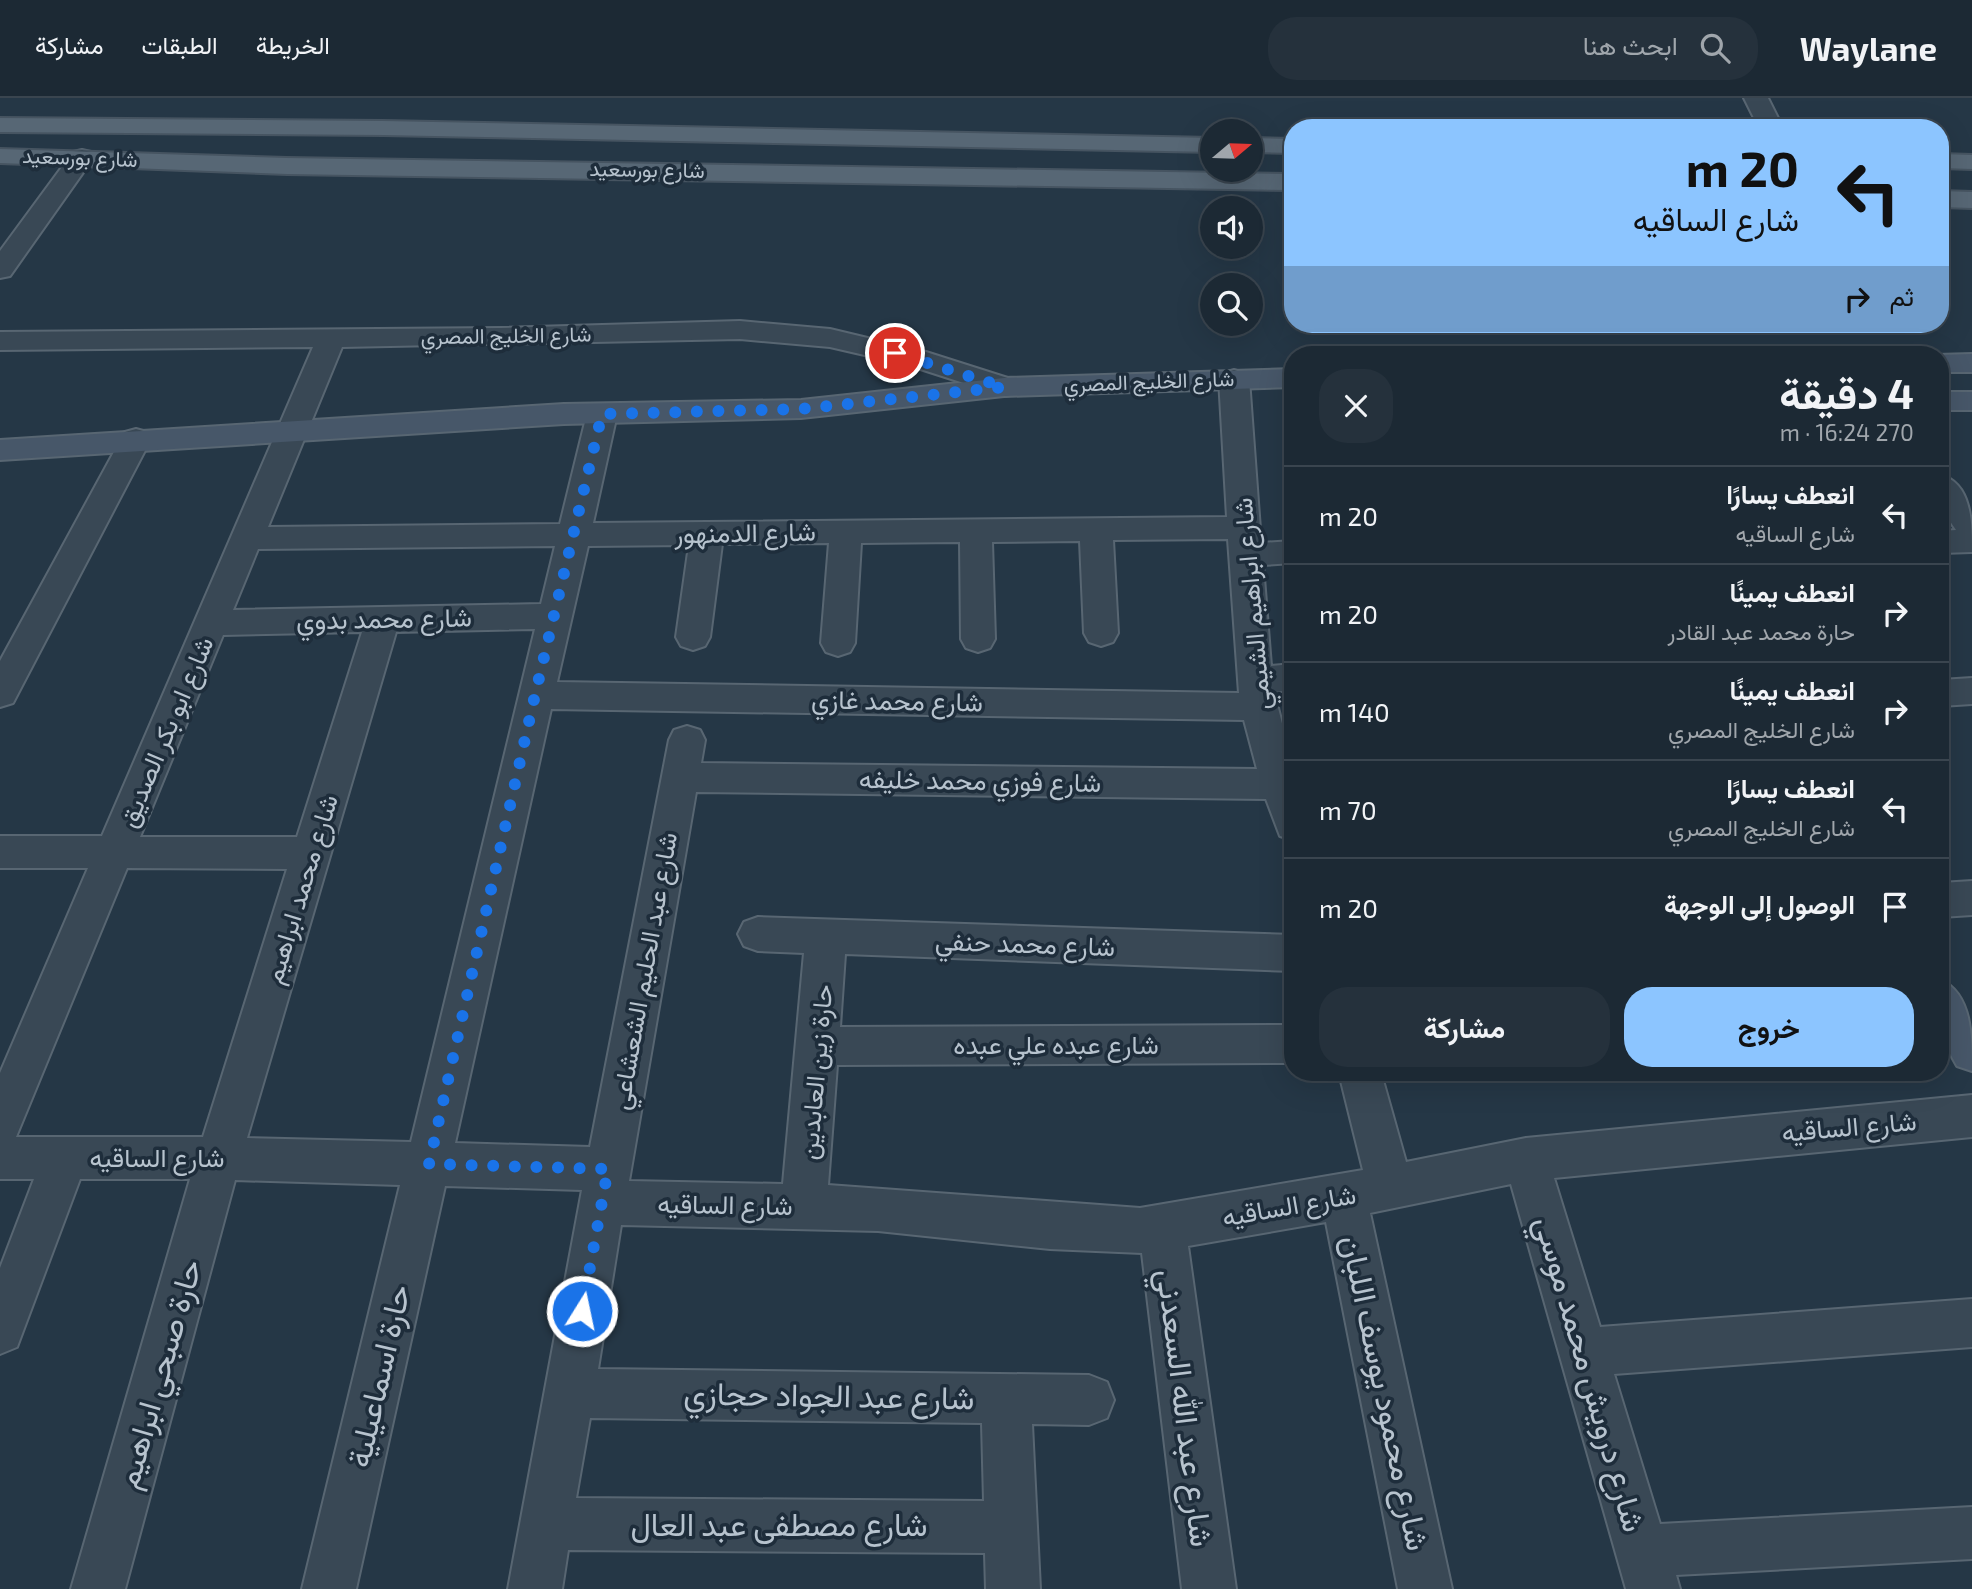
<!DOCTYPE html>
<html lang="ar">
<head>
<meta charset="utf-8">
<style>
	:root { --surface:#1c2934; --page:#25313c; --text:#f1f3f6; --muted:#a0a6ac; --line:#3a454f; --accent:#8cc5ff }
	body { margin:0; font-family:"Exo 2",Vazirmatn,sans-serif; background:var(--page); color:var(--text); direction:rtl; height:100vh; display:flex; flex-direction:column; font-size:26px; white-space:nowrap }
	* { box-sizing:border-box; margin:0 }
	p { font-size:23px; color:var(--muted) }
	.icon { flex:none; width:38px; height:38px; fill:none; stroke:currentColor; stroke-width:2; stroke-linecap:round; stroke-linejoin:round }
	.map { position:relative; flex:1; overflow:hidden; direction:ltr }
	.drawer { position:absolute; left:1284px; top:248px; width:665px; height:735px; display:flex; flex-direction:column; background:var(--surface); border-radius:28px; box-shadow:0 7px 28px #0002,0 0 0 2px var(--line); direction:rtl }
	.drawer>* { flex:none }
	.hud { position:absolute; left:1284px; top:21px; width:665px; height:214px; border-radius:28px; box-shadow:0 7px 28px #0002,0 0 0 2px var(--line); direction:rtl; background:#8cc5ff; color:#111; overflow:hidden }
	.needle { width:46px; rotate:71deg }
	.fabs { position:absolute; left:1200px; top:21px; display:grid; gap:14px }
	.fabs a { display:grid; place-items:center; width:63px; height:63px; border-radius:50%; background:var(--surface); box-shadow:0 7px 28px #0002,0 0 0 2px var(--line); font-size:35px }
	.pin { position:absolute; display:grid; place-items:center; width:60px; height:60px; color:#fff; margin:-30px; border:4px solid #fff; border-radius:50%; box-shadow:0 2px 7px #0007 }
	.me { position:absolute; width:77px; margin:-38px; rotate:10deg; stroke-linejoin:round; filter:drop-shadow(0 0 5px #0008) }
	.turn { display:flex; align-items:center; gap:24px; height:147px; padding:0 35px; font-size:32px }
	.turn .icon { width:91px; height:91px; stroke-width:2.5 }
	.turn b { display:block; font-size:49px; line-height:60px }
	.then { display:flex; align-items:center; height:66px; padding:0 35px; background:#0003; gap:14px; font-size:26px }
	.round { display:grid; place-items:center; flex:none; width:74px; height:74px; border-radius:28px; background:var(--page) }
	.head { display:flex; align-items:center; justify-content:space-between; height:119px; padding:0 35px }
	h1 { font-size:42px; font-weight:700; line-height:52px }
	.button { display:flex; gap:14px; margin-top:auto; padding:14px 35px }
	.button a { flex:1; height:80px; border-radius:28px; background:var(--accent); color:#111; font-size:28px; font-weight:700; line-height:80px; text-align:center }
	.button a+a { background:var(--page); color:var(--text) }
	ul { padding:0; list-style:none }
	li { display:flex; align-items:center; gap:21px; height:98px; padding:0 35px; border-top:2px solid var(--line) }
	li div { flex:1 }
	li b { display:block; font-size:26px }
	li em { font-style:normal }
	header { display:flex; align-items:center; gap:42px; box-sizing:border-box; height:98px; padding:0 35px; background:var(--surface); border-bottom:2px solid var(--line) }
	header strong { font-size:33px }
	nav { display:flex; gap:38px; margin-inline-start:auto; font-size:24px }
	.search { width:490px; height:63px; background:var(--page); display:flex; align-items:center; gap:18px; box-sizing:border-box; padding:0 24px; border-radius:28px; color:var(--muted); font-size:26px }
	.map>svg:first-child { display:block }
</style>
</head>
<body>
<header>
<strong>Waylane</strong>
<div class="search"><svg class="icon" aria-label="search" viewBox="0 0 24 24"><circle cx="10" cy="10" r="6"/><path d="M15 15l6 6"/></svg>ابحث هنا</div>
<nav><a>الخريطة</a><a>الطبقات</a><a>مشاركة</a></nav>
</header>
<div class="map">
<svg width="1972" height="1491" viewBox="0 0 1972 1491">
	<rect width="100%" height="100%" fill="#253746"/>
	<g fill="none" stroke-linecap="round" stroke-linejoin="round">
		<g stroke="#586672" stroke-width="4">
			<path id="street" d="M 1744,0 L 1768,0 L 1783,30 L 1759,30 Z
				M 82,52 L 91,54 L 94,59 L 10,178 L 0,180 L 0,153 L 73,54 Z
				M 740,223 L 830,231 L 926,254 L 1014,282 L 1019,289 L 1014,296 L 1004,298 L 908,267 L 830,249 L 740,241 L 342,249 L 268,429 L 560,426 L 587,316 L 591,309 L 602,306 L 613,309 L 617,316 L 593,425 L 1227,419 L 1219,281 L 1224,275 L 1234,272 L 1244,275 L 1249,281 L 1261,445 L 1293,443 L 1293,465 L 1263,467 L 1271,568 L 1293,566 L 1293,592 L 1274,594 L 1293,669 L 1293,742 L 1280,738 L 1266,701 L 696,694 L 629,1083 L 783,1086 L 804,855 L 758,853 L 744,848 L 738,836 L 744,824 L 758,819 L 1293,837 L 1293,873 L 845,856 L 840,929 L 1293,927 L 1293,965 L 837,967 L 828,1087 L 1140,1110 L 1363,1072 L 1339,975 L 1381,975 L 1406,1064 L 1526,1040 L 1972,997 L 1972,1039 L 1554,1080 L 1600,1229 L 1972,1201 L 1972,1249 L 1614,1276 L 1660,1426 L 1972,1409 L 1972,1461 L 1676,1477 L 1680,1491 L 1626,1491 L 1511,1086 L 1370,1115 L 1452,1491 L 1398,1491 L 1326,1124 L 1188,1148 L 1236,1491 L 1182,1491 L 1142,1155 L 1050,1151 L 878,1133 L 621,1127 L 598,1271 L 1089,1277 L 1107,1284 L 1114,1302 L 1107,1320 L 1089,1327 L 1032,1326 L 1040,1491 L 986,1491 L 985,1455 L 568,1452 L 562,1491 L 508,1491 L 582,1092 L 445,1088 L 356,1491 L 302,1491 L 400,1087 L 235,1082 L 125,1491 L 71,1491 L 190,1081 L 80,1081 L 17,1249 L 0,1256 L 0,1170 L 34,1081 L 0,1081 L 0,975 L 88,770 L 0,770 L 0,738 L 102,738 L 313,249 L 0,252 L 0,234 L 501,230 ZM 1228,441 L 1239,595 L 557,584 L 588,448 L 689,447 L 676,539 L 681,548 L 693,552 L 705,548 L 710,539 L 722,446 L 829,445 L 821,545 L 826,554 L 838,558 L 850,554 L 855,545 L 861,445 L 960,444 L 961,541 L 966,550 L 978,554 L 990,550 L 995,541 L 992,444 L 1080,443 L 1084,535 L 1089,544 L 1101,548 L 1113,544 L 1118,535 L 1113,442 ZM 555,448 L 541,506 L 233,512 L 258,451 ZM 535,531 L 411,1044 L 247,1040 L 396,534 ZM 362,534 L 297,739 L 140,739 L 223,537 ZM 551,611 L 1244,622 L 1257,671 L 701,665 L 705,642 L 700,632 L 687,628 L 674,632 L 669,642 L 590,1049 L 455,1045 ZM 127,770 L 287,771 L 203,1039 L 16,1039 ZM 590,1320 L 982,1325 L 984,1403 L 576,1400 Z
				M 136,331 L 147,334 L 151,341 L 13,605 L 0,609 L 0,563 L 121,341 L 125,334 Z
				M 1941,377 C 1972,386 1972,425 1972,454 L 1941,455 L 1941,433 L 1956,432 L 1941,410 Z
				M 1972,580 L 1972,606 L 1941,608 L 1941,582 Z
				M 1972,783 L 1972,817 L 1941,819 L 1941,785 Z"/>
		</g>
		<g stroke="#586672" stroke-width="4">
			<path id="secondary" d="M 1972,256 L 1972,274 L 1941,274 L 1941,257 L 1936,257 Z
				M 1293,271 L 1293,289 L 1004,298 L 801,320 L 564,326 L 0,362 L 0,342 L 564,306 L 801,302 L 1004,280 Z
				M 1941,294 L 1972,294 L 1972,312 L 1941,312 Z
				M 1941,882 C 1972,896 1972,939 1972,973 L 1957,968 L 1941,939 Z"/>
		</g>
		<g stroke="#465461" stroke-width="4">
			<path id="primary" d="M 0,20 L 383,23 L 1213,40 L 1213,54 L 383,37 L 0,34 Z
				M 1251,40 L 1293,41 L 1293,55 L 1251,54 Z
				M 0,51 L 287,60 L 1293,76 L 1293,92 L 287,76 L 0,65 Z
				M 1941,56 L 1972,57 L 1972,71 L 1941,70 Z
				M 1941,93 L 1972,94 L 1972,110 L 1941,109 Z"/>
		</g>
		<use href="#street" fill="#394855" fill-rule="evenodd"/>
		<use href="#secondary" fill="#475769" fill-rule="evenodd"/>
		<use href="#primary" fill="#576775" fill-rule="evenodd"/>
	</g>
	<g fill="none" stroke-linecap="round" stroke-linejoin="round">
		<path stroke="#1a73e8" stroke-width="12" stroke-dasharray="0 21.6" d="M 582,1213 L 608,1071 L 429,1066 L 535,597 L 602,316 L 801,311 L 1004,289 L 895,255"/>
	</g>
	<g text-anchor="middle" stroke-width="7" stroke-linejoin="round" paint-order="stroke">
		<g font-size="21" fill="#b7c3ce" stroke="#1e2d3b">
			<text transform="translate(80 60) rotate(2)" y="7">شارع بورسعيد</text>
			<text transform="translate(647 72) rotate(1)" y="7">شارع بورسعيد</text>
			<text transform="translate(506 238) rotate(-1)" y="7">شارع الخليج المصري</text>
			<text transform="translate(1149 284) rotate(-2)" y="7">شارع الخليج المصري</text>
		</g>
		<g font-size="26" fill="#b7c3ce" stroke="#1e2d3b">
			<text transform="translate(745 435) rotate(-1)" y="9">شارع الدمنهور</text>
			<text transform="translate(1252 506) rotate(-95)" y="9">شارع ابراهيم الشيمي</text>
			<text transform="translate(384 521) rotate(-1)" y="9">شارع محمد بدوي</text>
			<text transform="translate(897 603) rotate(1)" y="9">شارع محمد غازي</text>
			<text transform="translate(166 634) rotate(-67)" y="9">شارع ابو بكر الصديق</text>
			<text transform="translate(980 683) rotate(1)" y="9">شارع فوزي محمد خليفه</text>
			<text transform="translate(301 791) rotate(-73)" y="9">شارع محمد ابراهيم</text>
			<text transform="translate(1025 846) rotate(2)" y="9">شارع محمد حنفي</text>
			<text transform="translate(644 873) rotate(-80)" y="9">شارع عبد الحليم الشعشاعي</text>
			<text x="1056" y="956">شارع عبده علي عبده</text>
			<text transform="translate(816 974) rotate(-85)" y="9">حارة زين العابدين</text>
			<text transform="translate(1849 1029) rotate(-5)" y="9">شارع الساقيه</text>
			<text x="157" y="1069">شارع الساقيه</text>
			<text transform="translate(725 1107) rotate(1)" y="9">شارع الساقيه</text>
			<text transform="translate(1289 1108) rotate(-10)" y="9">شارع الساقيه</text>
		</g>
		<g font-size="32" fill="#b7c3ce" stroke="#1e2d3b">
			<text transform="translate(159 1276) rotate(-74)" y="11">حارة صبحي ابراهيم</text>
			<text transform="translate(1590 1276) rotate(74)" y="11">شارع درويش محمد موسي</text>
			<text transform="translate(379 1278) rotate(-77)" y="11">حارة اسماعيلية</text>
			<text transform="translate(1385 1295) rotate(78)" y="11">شارع محمود يوسف اللبان</text>
			<text transform="translate(829 1298) rotate(1)" y="11">شارع عبد الجواد حجازي</text>
			<text transform="translate(1185 1310) rotate(83)" y="11">شارع عبد الله السعدني</text>
			<text x="779" y="1438">شارع مصطفى عبد العال</text>
		</g>
	</g>
</svg>
<div class="fabs">
<a><svg class="needle" viewBox="-14 -14 28 28"><path d="M0-13l5 13h-10z" fill="#e53935"/><path d="M0 13l5-13h-10z" fill="#a0a6ac"/></svg></a>
<a><svg class="icon" aria-label="sound" viewBox="0 0 24 24"><path d="M4 9h4l5-4v14l-5-4H4zM17 9q2 3 0 6"/></svg></a>
<a><svg class="icon" aria-label="search" viewBox="0 0 24 24"><circle cx="10" cy="10" r="6"/><path d="M15 15l6 6"/></svg></a>
</div>
<div class="pin" style="left:895px;top:255px;background:#d93025"><svg class="icon" aria-label="arrive" viewBox="0 0 24 24"><path d="M6 21V4h12l-3 4 3 4H6"/></svg></div>
<svg class="me" style="left:582px;top:1213px" viewBox="-20 -20 40 40"><circle r="17" fill="#1a73e8" stroke="#fff" stroke-width="3"/><path d="M0-11L8 9 0 5-8 9z" fill="#fff"/></svg>
<div class="hud">
<div class="turn"><svg class="icon" aria-label="left" viewBox="0 0 24 24"><path d="M17 20v-9H6M10 6l-5 5 5 5"/></svg><div><b>20 m</b>شارع الساقيه</div></div>
<div class="then">ثم<svg class="icon" aria-label="right" viewBox="0 0 24 24"><path d="M7 20v-9h11M14 6l5 5-5 5"/></svg></div>
</div>
<section class="drawer">
<div class="head"><div><h1>4 دقيقة</h1><p>270 m · 16:24</p></div><a class="round"><svg class="icon" aria-label="close" viewBox="0 0 24 24"><path d="M6 6l12 12M18 6L6 18"/></svg></a></div>
<ul>
<li><svg class="icon" aria-label="left" viewBox="0 0 24 24"><path d="M17 20v-9H6M10 6l-5 5 5 5"/></svg><div><b>انعطف يسارًا</b><p>شارع الساقيه</p></div><em>20 m</em></li>
<li><svg class="icon" aria-label="right" viewBox="0 0 24 24"><path d="M7 20v-9h11M14 6l5 5-5 5"/></svg><div><b>انعطف يمينًا</b><p>حارة محمد عبد القادر</p></div><em>20 m</em></li>
<li><svg class="icon" aria-label="right" viewBox="0 0 24 24"><path d="M7 20v-9h11M14 6l5 5-5 5"/></svg><div><b>انعطف يمينًا</b><p>شارع الخليج المصري</p></div><em>140 m</em></li>
<li><svg class="icon" aria-label="left" viewBox="0 0 24 24"><path d="M17 20v-9H6M10 6l-5 5 5 5"/></svg><div><b>انعطف يسارًا</b><p>شارع الخليج المصري</p></div><em>70 m</em></li>
<li><svg class="icon" aria-label="arrive" viewBox="0 0 24 24"><path d="M6 21V4h12l-3 4 3 4H6"/></svg><div><b>الوصول إلى الوجهة</b></div><em>20 m</em></li>
</ul>
<div class="button"><a>خروج</a><a>مشاركة</a></div>
</section>
</div>
</body>
</html>
